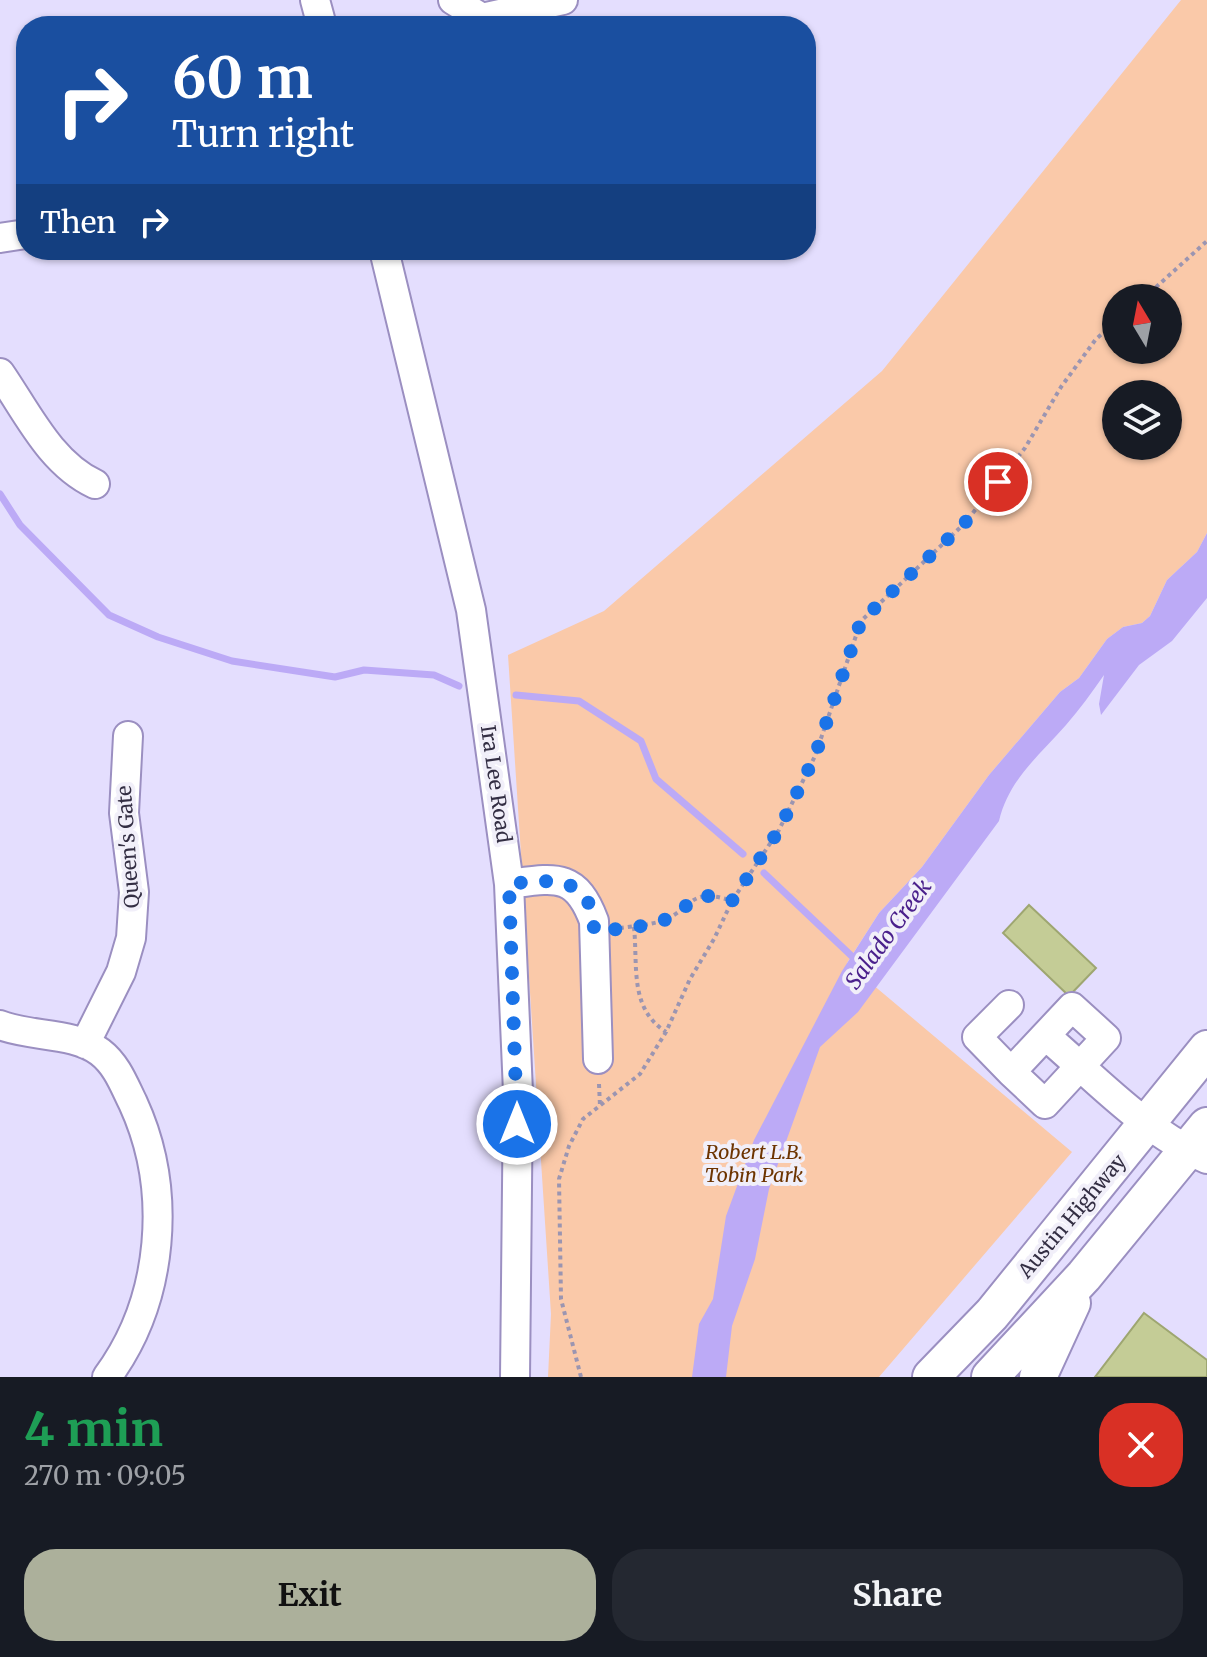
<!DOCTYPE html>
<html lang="en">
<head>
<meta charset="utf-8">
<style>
	:root { --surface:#171b24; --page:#242831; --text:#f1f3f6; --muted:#9ea1a6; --accent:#acb09b }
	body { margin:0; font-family:Merriweather,serif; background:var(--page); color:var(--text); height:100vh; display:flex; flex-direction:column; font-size:30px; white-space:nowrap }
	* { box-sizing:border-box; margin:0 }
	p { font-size:26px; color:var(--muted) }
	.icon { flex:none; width:44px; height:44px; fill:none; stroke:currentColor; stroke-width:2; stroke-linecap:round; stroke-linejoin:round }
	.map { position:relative; height:1377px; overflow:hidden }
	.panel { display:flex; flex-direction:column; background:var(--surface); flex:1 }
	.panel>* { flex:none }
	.top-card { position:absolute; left:16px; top:16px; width:800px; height:244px; border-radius:32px; box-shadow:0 2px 6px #0004; background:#1a4fa0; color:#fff; overflow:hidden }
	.needle { width:52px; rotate:350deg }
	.controls { position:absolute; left:1102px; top:284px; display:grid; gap:16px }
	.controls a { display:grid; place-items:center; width:80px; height:80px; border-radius:50%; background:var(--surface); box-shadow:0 2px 6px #0004; font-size:40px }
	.pin { position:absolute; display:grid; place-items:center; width:68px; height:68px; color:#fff; margin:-34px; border:4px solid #fff; border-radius:50%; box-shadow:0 2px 8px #0007 }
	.me { position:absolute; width:88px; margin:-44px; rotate:0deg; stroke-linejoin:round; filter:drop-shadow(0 0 6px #0008) }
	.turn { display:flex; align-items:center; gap:28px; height:168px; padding:0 24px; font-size:36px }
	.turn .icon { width:104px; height:104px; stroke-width:2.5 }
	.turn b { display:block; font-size:56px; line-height:68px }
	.then { display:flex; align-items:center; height:76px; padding:0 24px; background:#0003; gap:16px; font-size:30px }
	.round { display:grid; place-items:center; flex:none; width:84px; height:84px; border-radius:32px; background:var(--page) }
	.overview { display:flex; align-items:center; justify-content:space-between; height:136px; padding:0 24px }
	h1 { font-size:48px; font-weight:700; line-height:60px; color:#1e9e55 }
	.button { display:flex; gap:16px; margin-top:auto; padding:16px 24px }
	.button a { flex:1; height:92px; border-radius:32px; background:var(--accent); color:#111; font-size:32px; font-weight:700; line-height:92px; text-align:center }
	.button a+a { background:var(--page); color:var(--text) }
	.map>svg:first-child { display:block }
</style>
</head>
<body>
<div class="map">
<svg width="1207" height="1377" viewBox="0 0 1207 1377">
	<rect width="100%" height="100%" fill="#e4defe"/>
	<path fill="#fac9a9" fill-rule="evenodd" d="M 1181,0 L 1207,0 L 1207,533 L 1197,552 L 1167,580 L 1150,616 L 1142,623 L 1123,627 L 1107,639 L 1079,678 L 1060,692 L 989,775 L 922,867 L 879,913 L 847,963 L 1072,1152 L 879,1377 L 548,1377 L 551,1314 L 508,655 L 604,611 L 882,371 ZM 1116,298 L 1168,298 L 1168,350 L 1116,350 ZM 1116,394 L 1168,394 L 1168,446 L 1116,446 Z"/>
	<path fill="#bcaaf6" d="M 1207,533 L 1207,598 L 1172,641 L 1139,665 L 1101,715 L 1099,704 L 1104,675 C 1092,692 1080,709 1066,725 C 1039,756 1009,779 999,821 L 858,1012 L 820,1047 L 769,1189 L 755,1259 L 732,1326 L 726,1377 L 692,1377 L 699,1324 L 713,1299 L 726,1216 L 754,1140 L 842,971 L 879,913 L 922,867 L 989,775 L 1060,692 L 1079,678 L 1107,639 L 1123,627 L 1142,623 L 1150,616 L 1167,580 L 1197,552 Z"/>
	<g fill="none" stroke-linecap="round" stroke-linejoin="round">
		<path stroke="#bcaaf6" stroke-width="7" d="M 0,494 L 20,525 L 109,615 L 158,637 L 232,661 L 335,677 L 364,670 L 434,675 L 459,686
			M 516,695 L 579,701 L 641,741 L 656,779 L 743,854
			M 764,873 L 858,962"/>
	</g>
	<path fill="#c4cc96" stroke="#9ea671" stroke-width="2" d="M 1029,905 L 1096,968 L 1069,996 L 1003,933 Z
		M 1144,1313 L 1207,1360 L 1207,1377 L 1095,1377 Z"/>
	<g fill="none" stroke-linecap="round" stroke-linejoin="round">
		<g stroke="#9b8fc1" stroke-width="32">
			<path id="minor" d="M 315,0 L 322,26
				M 453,0 L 482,18 L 563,0
				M 0,238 L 26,234
				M 384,250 L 471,610 L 509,884 L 518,1092 L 515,1377
				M 0,373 C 27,412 50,463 95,484
				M 509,884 C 555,878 576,872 594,921 L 598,1059
				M 1009,1005 L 977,1037 L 1011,1072
				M 1072,1007 L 1106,1038 L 1045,1104 L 1011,1072 Z
				M 0,1025 C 30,1037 74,1032 100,1052 C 117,1065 124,1085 133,1103 C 173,1190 164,1300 107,1377
				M 1046,1036 C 1096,1079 1146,1133 1207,1159
				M 85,1044 L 121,972 L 131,938 L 134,892 L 124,813 L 128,736"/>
		</g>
		<g stroke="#9b8fc1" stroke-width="40">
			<path id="major" d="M 931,1377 L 992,1314 L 1207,1049
				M 990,1377 L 1084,1276 L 1207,1126
				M 1038,1377 L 1072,1303"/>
		</g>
		<path stroke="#9b95b1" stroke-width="4" stroke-dasharray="4 4" stroke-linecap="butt" d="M 1144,298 L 1207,241
			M 634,927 C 638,967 629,1008 666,1032
			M 620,928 C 633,926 651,925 664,920 C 694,908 689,886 732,901
			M 599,1084 L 600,1106
			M 581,1377 L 561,1299 L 559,1179 L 569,1146 L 583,1119 L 640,1074 L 666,1032 L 690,979 L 714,939 L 732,901 L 779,830 L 815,756 L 861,621 L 964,524 L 1025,448 L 1061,387 L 1096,339 L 1116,322"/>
		<use href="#minor" stroke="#fff" stroke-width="28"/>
		<use href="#major" stroke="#fff" stroke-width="36"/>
	</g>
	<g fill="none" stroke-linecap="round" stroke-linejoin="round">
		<path stroke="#1a73e8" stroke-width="14" stroke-dasharray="0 25.2" d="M 517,1124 L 509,884 C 551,879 593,874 594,931 C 616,929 643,928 664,920 C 694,908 689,886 732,901 L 779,830 L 815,756 L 861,621 L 964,524 L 998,482"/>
	</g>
	<g text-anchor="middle" stroke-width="8" stroke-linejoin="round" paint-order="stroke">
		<g font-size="20" fill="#332e43" stroke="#f1eff9">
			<text transform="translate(496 784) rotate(82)" y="7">Ira Lee Road</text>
			<text transform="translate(128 847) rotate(-94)" y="7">Queen's Gate</text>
			<text transform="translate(1072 1216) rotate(-50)" y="7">Austin Highway</text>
		</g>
		<g font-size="20" font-style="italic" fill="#6d3400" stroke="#f1eff9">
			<text x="754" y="1159">Robert L.B.<tspan x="754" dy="23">Tobin Park</tspan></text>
		</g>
		<g font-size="22" font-style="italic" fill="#4a208c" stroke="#f1eff9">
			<text transform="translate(888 934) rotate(-54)" y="8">Salado Creek</text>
		</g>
	</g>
</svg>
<div class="controls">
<a><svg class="needle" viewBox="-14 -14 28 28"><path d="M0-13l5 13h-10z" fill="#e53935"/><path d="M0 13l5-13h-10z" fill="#9ea1a6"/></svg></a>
<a><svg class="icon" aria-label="layers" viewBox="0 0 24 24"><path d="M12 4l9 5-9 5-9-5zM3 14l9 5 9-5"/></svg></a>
</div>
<div class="pin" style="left:998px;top:482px;background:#d93025"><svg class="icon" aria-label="arrive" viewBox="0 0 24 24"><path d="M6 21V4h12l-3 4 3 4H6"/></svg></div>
<svg class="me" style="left:517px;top:1124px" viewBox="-20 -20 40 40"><circle r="17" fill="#1a73e8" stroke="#fff" stroke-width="3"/><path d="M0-11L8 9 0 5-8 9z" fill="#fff"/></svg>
<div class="top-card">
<div class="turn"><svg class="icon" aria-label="right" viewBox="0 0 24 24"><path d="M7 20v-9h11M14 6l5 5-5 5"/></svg><div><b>60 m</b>Turn right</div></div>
<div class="then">Then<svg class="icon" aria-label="right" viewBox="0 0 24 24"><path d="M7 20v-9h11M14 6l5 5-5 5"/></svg></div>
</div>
</div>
<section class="panel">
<div class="overview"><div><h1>4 min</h1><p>270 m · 09:05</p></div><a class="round" style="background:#d93025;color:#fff"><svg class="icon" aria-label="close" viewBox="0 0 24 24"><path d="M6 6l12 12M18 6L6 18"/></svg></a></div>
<div class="button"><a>Exit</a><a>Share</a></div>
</section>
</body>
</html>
